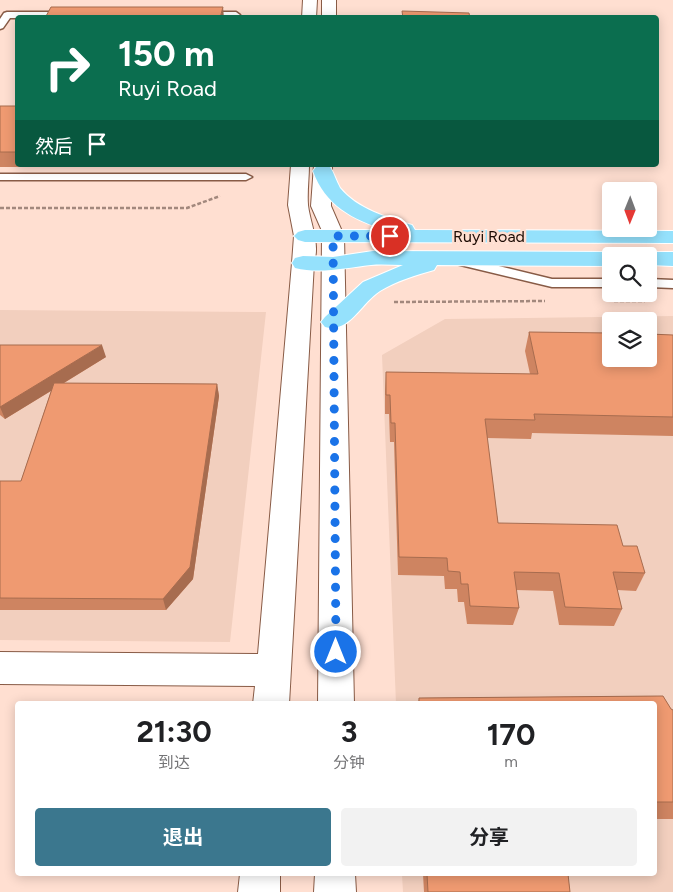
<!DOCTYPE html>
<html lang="zh">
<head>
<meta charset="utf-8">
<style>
	:root { --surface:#fff; --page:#f2f2f2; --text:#202124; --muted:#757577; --accent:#3b778e }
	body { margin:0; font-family:Figtree,"Noto Sans SC",sans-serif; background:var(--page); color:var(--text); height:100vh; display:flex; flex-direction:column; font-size:19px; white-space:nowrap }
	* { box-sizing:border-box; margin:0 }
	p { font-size:16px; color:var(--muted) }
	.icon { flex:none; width:28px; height:28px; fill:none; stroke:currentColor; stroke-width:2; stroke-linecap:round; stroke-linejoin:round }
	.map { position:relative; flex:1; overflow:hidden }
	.details { position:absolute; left:15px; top:701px; width:642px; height:175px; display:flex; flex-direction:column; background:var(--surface); border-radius:5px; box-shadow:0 2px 12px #0003 }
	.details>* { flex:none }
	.hud { position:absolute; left:15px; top:15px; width:644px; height:152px; border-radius:5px; box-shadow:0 2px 12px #0003; background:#0b6e4f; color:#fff; overflow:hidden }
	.needle { width:32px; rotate:181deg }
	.fabs { position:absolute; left:602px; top:182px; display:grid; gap:10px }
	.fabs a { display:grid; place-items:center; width:55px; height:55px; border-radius:5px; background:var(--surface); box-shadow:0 2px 12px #0003; font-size:25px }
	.pin { position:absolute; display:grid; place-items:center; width:42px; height:42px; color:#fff; margin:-21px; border:2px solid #fff; border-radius:50%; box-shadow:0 1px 5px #0007 }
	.me { position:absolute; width:55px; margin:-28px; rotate:0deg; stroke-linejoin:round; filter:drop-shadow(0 0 4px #0008) }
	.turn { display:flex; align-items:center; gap:18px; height:105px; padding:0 20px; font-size:22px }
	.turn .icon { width:65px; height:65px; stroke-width:2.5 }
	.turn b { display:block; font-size:35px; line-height:42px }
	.then { display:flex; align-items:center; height:48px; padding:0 20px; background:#0003; gap:10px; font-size:19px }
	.eta { display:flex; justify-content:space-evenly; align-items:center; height:85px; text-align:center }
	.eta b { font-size:30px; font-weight:700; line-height:35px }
	.cta { display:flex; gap:10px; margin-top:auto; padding:10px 20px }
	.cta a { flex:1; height:58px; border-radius:5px; background:var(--accent); color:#fff; font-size:20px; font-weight:700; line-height:58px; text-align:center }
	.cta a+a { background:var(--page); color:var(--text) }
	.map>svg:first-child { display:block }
</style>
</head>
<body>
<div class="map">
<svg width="673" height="892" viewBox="0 0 673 892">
	<rect width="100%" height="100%" fill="#ffdfd1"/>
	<path fill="#f2cfbe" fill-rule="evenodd" d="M 0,310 L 266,312 L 230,642 L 0,640 Z
		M 673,316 L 673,892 L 403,892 L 402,874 L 655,874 L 655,704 L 396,704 L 382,355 L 445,319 ZM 611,321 L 649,321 L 649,359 L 611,359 Z"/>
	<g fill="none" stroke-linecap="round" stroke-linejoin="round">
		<g stroke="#885b46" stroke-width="3">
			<path id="lane" d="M 7,12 L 67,12 L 71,15 L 67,18 L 10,18 L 3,28 L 0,29 L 0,19 L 4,13 Z
				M 236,12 L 240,15 L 239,18 L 201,18 L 197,15 L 201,12 Z
				M 0,174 L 246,174 L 252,177 L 246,180 L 0,180 Z
				M 457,256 L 552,279 L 611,279 L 611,287 L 552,287 L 452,263 L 451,260 L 452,257 Z
				M 649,279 L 673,280 L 673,288 L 649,287 Z"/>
		</g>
		<g stroke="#885b46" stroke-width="2">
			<path id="street" d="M 333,230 L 340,232 L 344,236 L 354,704 L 318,704 L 322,236 L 326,232 Z
				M 303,256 L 311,258 L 314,263 L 289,704 L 253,704 L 255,686 L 0,684 L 0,652 L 258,654 L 292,263 L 295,258 Z
				M 240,874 L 280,874 L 280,892 L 238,892 Z
				M 315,874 L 355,874 L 356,892 L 314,892 Z"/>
		</g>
		<g stroke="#885b46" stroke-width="2">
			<path id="secondary" d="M 303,0 L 317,0 L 316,18 L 302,18 Z
				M 322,0 L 336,0 L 336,18 L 322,18 Z
				M 291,165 L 309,165 C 309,178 307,192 308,205 C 310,224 323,249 311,268 L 303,270 L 295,268 L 292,263 L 294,236 L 288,205 Z
				M 314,165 L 332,165 L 331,206 L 344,236 L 340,240 L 333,242 L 326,240 L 311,206 Z"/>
		</g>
		<g stroke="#fff" stroke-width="2">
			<path id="primary" d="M 323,165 L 330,167 C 334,173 336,181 340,188 C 357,209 388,218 412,225 L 415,230 L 673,231 L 673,243 L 305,242 L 298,240 L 294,236 L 298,232 L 305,230 L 386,230 C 353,220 325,205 313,171 L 316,167 Z
				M 373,251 L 611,252 L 620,256 L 611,256 L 611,266 L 437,265 L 434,270 C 416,275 396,281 380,291 C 361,303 349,334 325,327 L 321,322 L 325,317 L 363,282 L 403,265 C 392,265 381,264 371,265 C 345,268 320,274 295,268 L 292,263 L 295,258 L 303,256 L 333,257 Z
				M 649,252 L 673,252 L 673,266 L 649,265 L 649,256 L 640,256 Z"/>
		</g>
		<path stroke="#a2887d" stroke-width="2.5" stroke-dasharray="4 2" stroke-linecap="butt" d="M 0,208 L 187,208 L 220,196
			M 614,301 L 645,301
			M 394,302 L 545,301"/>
		<use href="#lane" fill="#fff" fill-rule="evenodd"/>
		<use href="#street" fill="#fff" fill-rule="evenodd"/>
		<use href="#secondary" fill="#fff" fill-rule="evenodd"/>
		<use href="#primary" fill="#95e1fc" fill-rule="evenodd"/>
	</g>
	<path fill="#ce8461" d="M 0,106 L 18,106 L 18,165 L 117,165 L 117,167 L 0,167 Z
		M 529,332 L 673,335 L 673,436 L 532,433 L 531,439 L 487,438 L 498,523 L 623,546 L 645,573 L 636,591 L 617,590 L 622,609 L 614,626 L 559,625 L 553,591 L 516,590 L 519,608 L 513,625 L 467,624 L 464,602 L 458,602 L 457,589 L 445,589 L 444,576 L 398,575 L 394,442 L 390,442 L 389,414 L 385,414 L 385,391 L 386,372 L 530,374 L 525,351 Z
		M 0,345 L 106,357 L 64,383 L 217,384 L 219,396 L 193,579 L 166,610 L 0,610 L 0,481 L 21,481 L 51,391 L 5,419 L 0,415 Z
		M 663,696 L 671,709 L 673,710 L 673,819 L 655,819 L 655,704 L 418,704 L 419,698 Z
		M 423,874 L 568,874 L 570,892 L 424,892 Z"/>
	<path fill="#a76c4f" d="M 223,7 L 224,18 L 220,18 Z
		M 102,345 L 106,357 L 5,419 L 0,407 Z
		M 217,384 L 219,396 L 193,579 L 166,610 L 163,599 Z"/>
	<path fill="#ef9a71" stroke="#a76c4f" d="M 51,7 L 223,7 L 220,18 L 45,18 Z
		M 402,11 L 469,13 L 470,18 L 403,18 Z
		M 0,106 L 18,106 L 18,152 L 0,152 Z
		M 529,332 L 611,333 L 611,359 L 649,359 L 649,334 L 673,335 L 673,417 L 534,414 L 535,420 L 485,419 L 498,523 L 617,525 L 623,546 L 637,546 L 645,573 L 613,572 L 622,609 L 565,607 L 559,573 L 514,572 L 519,608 L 470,606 L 468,584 L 461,584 L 460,572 L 448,571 L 447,558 L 399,557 L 395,423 L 391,423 L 390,395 L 386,395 L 386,372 L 538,374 Z
		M 0,345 L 102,345 L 0,407 Z
		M 54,383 L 217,384 L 190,567 L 163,599 L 0,598 L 0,481 L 21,481 Z
		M 663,696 L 671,709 L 673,710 L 673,802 L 655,802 L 655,704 L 419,704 L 419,698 Z
		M 427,874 L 568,874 L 570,892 L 428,892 Z"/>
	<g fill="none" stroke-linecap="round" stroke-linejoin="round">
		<path stroke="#1a73e8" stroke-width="9" stroke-dasharray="0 16.2" d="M 336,652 L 333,236 L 390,236"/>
	</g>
	<g text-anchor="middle" stroke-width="5" stroke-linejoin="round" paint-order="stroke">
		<g font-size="16" fill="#1c0b04" stroke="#ffdfd1">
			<text x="489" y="242">Ruyi Road</text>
		</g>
	</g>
</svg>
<div class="fabs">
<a><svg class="needle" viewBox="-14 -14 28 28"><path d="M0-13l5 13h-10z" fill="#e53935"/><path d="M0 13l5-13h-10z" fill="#757577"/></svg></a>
<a><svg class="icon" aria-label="search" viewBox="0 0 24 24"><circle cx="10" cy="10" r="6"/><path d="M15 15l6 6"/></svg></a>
<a><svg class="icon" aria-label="layers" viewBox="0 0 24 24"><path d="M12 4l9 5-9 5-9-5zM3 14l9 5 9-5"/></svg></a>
</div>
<div class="pin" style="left:390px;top:236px;background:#d93025"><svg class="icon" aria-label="arrive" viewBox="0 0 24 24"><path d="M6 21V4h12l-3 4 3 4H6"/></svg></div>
<svg class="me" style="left:336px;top:652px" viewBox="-20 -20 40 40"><circle r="17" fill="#1a73e8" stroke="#fff" stroke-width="3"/><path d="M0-11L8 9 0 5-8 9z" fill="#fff"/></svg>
<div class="hud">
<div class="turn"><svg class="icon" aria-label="right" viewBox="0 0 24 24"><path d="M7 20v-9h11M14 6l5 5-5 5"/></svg><div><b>150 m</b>Ruyi Road</div></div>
<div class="then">然后<svg class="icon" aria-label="arrive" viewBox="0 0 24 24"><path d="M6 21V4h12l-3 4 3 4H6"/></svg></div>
</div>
<section class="details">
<div class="eta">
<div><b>21:30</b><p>到达</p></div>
<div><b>3</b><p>分钟</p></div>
<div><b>170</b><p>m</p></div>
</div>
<div class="cta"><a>退出</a><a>分享</a></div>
</section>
</div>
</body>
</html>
